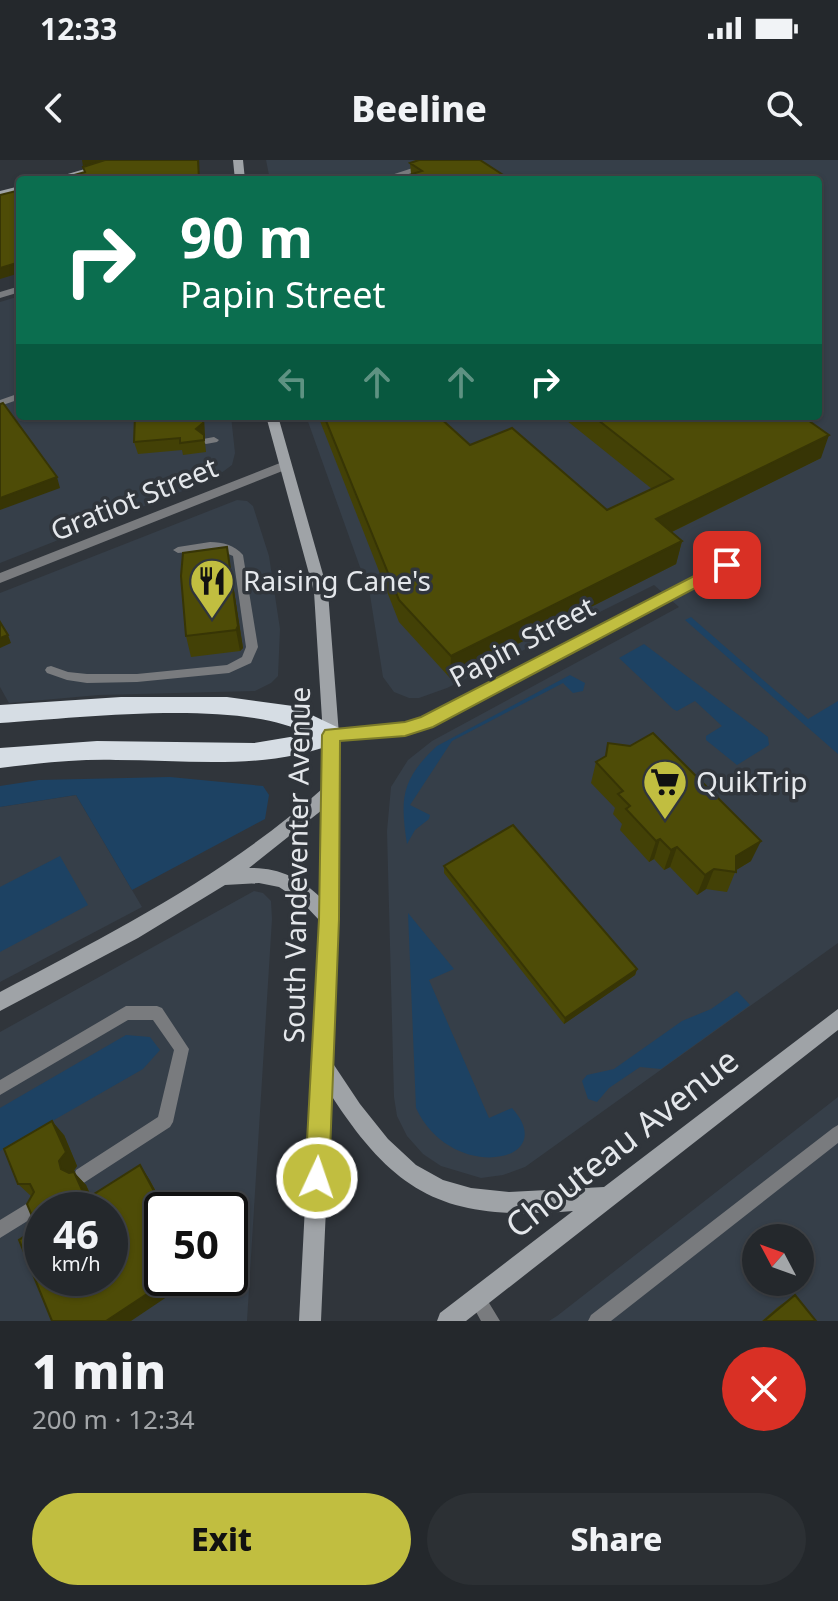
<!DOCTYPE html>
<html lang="en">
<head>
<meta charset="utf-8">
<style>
	:root { --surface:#24282c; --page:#2c3034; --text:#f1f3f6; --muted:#a3a6a9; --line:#414448; --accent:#c1be40 }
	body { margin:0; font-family:"Noto Sans",sans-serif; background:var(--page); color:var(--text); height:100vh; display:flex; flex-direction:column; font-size:30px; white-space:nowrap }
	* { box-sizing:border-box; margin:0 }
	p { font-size:26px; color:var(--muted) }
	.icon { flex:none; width:44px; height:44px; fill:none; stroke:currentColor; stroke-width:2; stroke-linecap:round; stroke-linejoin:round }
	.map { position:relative; height:1161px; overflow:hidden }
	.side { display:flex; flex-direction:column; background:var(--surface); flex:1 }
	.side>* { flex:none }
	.banner { position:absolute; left:16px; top:16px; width:806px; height:244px; border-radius:8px; box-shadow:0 2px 6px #0004,0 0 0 2px var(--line); background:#0b6e4f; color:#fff; overflow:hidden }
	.needle { width:52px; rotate:311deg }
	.fabs { position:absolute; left:742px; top:1064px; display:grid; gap:16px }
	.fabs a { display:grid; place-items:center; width:72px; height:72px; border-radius:50%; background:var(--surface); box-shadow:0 2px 6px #0004,0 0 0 2px var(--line); font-size:40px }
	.speed { position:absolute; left:24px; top:1032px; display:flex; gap:16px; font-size:40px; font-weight:700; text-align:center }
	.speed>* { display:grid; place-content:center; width:104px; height:104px; border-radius:50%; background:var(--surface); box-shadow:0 2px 6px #0004,0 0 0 2px var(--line); line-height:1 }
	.speed small { font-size:20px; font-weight:400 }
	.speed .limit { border:4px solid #111; border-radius:12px; background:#fff; color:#111 }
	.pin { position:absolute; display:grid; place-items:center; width:68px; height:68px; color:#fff; margin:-34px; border-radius:16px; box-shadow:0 4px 12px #0006 }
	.me { position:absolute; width:88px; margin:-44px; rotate:3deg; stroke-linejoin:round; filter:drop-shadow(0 0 6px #0008) }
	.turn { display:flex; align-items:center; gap:28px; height:168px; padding:0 32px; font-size:36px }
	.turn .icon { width:104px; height:104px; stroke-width:2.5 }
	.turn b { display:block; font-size:56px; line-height:68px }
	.lanes { display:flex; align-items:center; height:76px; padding:0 32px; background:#0003; justify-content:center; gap:40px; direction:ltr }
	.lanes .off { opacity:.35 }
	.round { display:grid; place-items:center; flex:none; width:84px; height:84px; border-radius:42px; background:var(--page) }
	.overview { display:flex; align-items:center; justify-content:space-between; height:136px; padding:0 32px }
	h1 { font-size:48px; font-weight:800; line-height:60px }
	.cta { display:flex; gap:16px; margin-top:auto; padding:16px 32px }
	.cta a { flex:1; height:92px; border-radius:48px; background:var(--accent); color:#111; font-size:32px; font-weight:800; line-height:92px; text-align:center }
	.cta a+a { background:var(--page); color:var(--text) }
	.status { display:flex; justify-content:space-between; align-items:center; height:56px; padding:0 40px; background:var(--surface); direction:ltr }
	.status svg { height:22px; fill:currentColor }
	header { display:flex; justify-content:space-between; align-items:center; height:104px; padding:0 32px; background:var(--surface); font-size:36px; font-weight:800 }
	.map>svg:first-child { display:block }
</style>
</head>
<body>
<div class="status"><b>12:33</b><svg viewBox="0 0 49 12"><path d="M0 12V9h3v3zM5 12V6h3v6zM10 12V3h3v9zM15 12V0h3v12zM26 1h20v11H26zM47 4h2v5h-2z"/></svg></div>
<header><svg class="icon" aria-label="back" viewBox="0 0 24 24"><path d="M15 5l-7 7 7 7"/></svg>Beeline<svg class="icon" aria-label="search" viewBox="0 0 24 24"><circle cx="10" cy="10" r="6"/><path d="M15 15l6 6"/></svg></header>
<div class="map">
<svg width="838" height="1161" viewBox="0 0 838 1161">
	<rect width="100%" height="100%" fill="#30353b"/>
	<path fill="#363f49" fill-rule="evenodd" d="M 266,0 L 838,0 L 838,783 L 525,1007 L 503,1015 L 481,1018 L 441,1006 L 423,994 L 407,976 L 397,956 L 394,937 L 387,671 L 391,627 L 408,600 L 432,581 L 679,447 L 654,425 L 447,528 L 419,538 L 409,538 L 394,532 L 383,517 L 370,435 L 306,256 L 818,256 L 818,20 L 270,20 Z
		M 20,136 L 20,256 L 231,256 L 235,293 L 232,305 L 213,319 L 0,403 L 0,142 Z
		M 237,340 L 247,341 L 253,346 L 269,396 L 280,469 L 278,516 L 271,523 L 255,531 L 99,535 L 9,543 L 0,527 L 0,433 Z
		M 76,635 L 142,747 L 0,822 L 0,647 Z
		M 254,731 L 263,733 L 271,741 L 272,759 L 247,1161 L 0,1161 L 0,872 ZM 42,1050 L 110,1050 L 110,1118 L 42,1118 ZM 162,1050 L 230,1050 L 230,1118 L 162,1118 Z
		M 838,937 L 838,1161 L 549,1161 L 557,1156 ZM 756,1078 L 800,1078 L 800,1122 L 756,1122 Z"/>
	<path fill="#1d4263" d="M 691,457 L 808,559 L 838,541 L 838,594 L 685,460 Z
		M 644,484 L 768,577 L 769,585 L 737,605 L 706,580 L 706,576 L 722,566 L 695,541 L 677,551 L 673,549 L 619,498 Z
		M 570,515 L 585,523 L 583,531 L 573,533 L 563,523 L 452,581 L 410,645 L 430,655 L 429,659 L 415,670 L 407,684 C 400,639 401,619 437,586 Z
		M 170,617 L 263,626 L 269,635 L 265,659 L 132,730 L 76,635 L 0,647 L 0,626 L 39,620 Z
		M 60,696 L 88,745 L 0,792 L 0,727 Z
		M 408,753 L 454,809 L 429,820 L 489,958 L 512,948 C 562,1003 451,1024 416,948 Z
		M 737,831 L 750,845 L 661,909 L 640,907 L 609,928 L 597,942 L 588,939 L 582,921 L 587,915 L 614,909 L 682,861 L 711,849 Z
		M 126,875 L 150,877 L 160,890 L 143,909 L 0,991 L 0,948 Z"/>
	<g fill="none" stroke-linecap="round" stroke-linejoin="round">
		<path fill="#797b7e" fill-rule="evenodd" d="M 20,233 L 20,239 L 0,246 L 0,240 Z
			M 214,277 L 219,280 L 217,282 L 206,284 L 201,281 L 203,279 Z
			M 210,382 C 223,382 234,385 243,395 L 258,487 L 251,503 L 229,513 L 137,522 L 87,523 L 67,520 L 47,513 L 45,510 L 47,507 L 51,506 L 68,512 L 87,514 L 137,514 L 227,505 L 242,497 L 246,487 L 233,396 L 217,389 L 178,393 L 173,390 L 178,387 Z
			M 126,846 L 157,846 L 162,848 L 189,889 L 173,962 L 170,967 L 82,1024 L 76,1022 L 74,1016 L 76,1010 L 158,957 L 174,890 L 153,860 L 128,860 L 0,935 L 0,920 Z
			M 838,965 L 838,983 L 611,1161 L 588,1161 L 591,1155 L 833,968 Z
			M 36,1038 L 42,1040 L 44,1046 L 42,1052 L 0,1078 L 0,1060 Z
			M 477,1131 L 483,1133 L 500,1161 L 481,1161 L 469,1139 L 471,1133 Z"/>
		<path fill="#797b7e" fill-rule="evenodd" d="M 428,3 L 431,4 L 431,8 L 391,20 L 376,20 Z
			M 20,126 L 20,132 L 0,138 L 0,132 Z
			M 285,301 L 291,305 L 290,308 L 0,423 L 0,413 Z
			M 727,400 L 732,402 L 734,405 L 732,408 L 433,566 L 405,575 L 331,581 L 325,579 L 323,575 L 325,571 L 331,569 L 405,563 L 422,558 Z"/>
		<path fill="#9fa3a7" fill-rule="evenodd" d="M 116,0 L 131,0 L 63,20 L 47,20 Z
			M 233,0 L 243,0 L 245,20 L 235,20 Z
			M 20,26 L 20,32 L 0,37 L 0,31 Z
			M 266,256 L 278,256 L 328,432 L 339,575 L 340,630 L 332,902 L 360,944 L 388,979 L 416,1005 L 443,1020 L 471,1028 L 509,1032 L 604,1027 L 838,849 L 838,870 L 466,1161 L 437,1161 L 440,1153 L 573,1051 C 450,1061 398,1039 331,935 L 321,1161 L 299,1161 L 320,761 L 302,742 L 279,727 L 259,723 L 225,725 L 138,778 L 0,851 L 0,832 C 113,772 226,715 322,629 L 323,575 L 314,432 ZM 322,650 L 320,737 C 301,718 277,707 249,708 Z"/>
		<path fill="#d6dde4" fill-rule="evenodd" d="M 121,537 L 227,537 L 293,546 L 339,568 L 343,575 L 339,582 C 267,611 192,600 116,600 C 77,599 39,603 0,608 L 0,588 L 97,581 L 254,583 L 308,574 C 241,538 78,558 0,563 L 0,545 Z"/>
	</g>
	<path fill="#434106" d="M 410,3 L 511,20 L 411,14 Z
		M 318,256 L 438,256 L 470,285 L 607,350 L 652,329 L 561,256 L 802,256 L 821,298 L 672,372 L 682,381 L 676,404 L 450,518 L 399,462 Z
		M 204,276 L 206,292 L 183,295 L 182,290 L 138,294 L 134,282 L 205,276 Z
		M 227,387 L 243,488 L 240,491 L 191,497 L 186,476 Z
		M 608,583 L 751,701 L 736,710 L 727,732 L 706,729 L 697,735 L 670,707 L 664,710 L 654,699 L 649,702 L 620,670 L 622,664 L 613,654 L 615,648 L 591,623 L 596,602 L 605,597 Z
		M 444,706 L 637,809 L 635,815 L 564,864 L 444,713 Z
		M 64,975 L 77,1006 L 73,1012 L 86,1025 L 91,1036 L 140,1005 L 149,1019 L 166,1050 L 37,1068 L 31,1036 L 18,1024 Z
		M 795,1135 L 816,1161 L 762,1161 L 778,1147 Z"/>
	<path fill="#373505" d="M 82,0 L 106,0 L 83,6 Z
		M 20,102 L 20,113 L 0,119 L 0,108 Z
		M 203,256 L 204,256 L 205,276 L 204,276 L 206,292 L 204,277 L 198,281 L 196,269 Z
		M 829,275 L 821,298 L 651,382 L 656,359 Z
		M 57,317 L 60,328 L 0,350 L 0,338 Z
		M 682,381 L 676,404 L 450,518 L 451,496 Z
		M 227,387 L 243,488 L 240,491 L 236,470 Z
		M 8,475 L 11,483 L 0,488 L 0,478 Z
		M 660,679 L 654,699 L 649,702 L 656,681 Z
		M 761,681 L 751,701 L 733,712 L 736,696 Z
		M 677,687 L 670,707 L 664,710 L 671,690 Z
		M 714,709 L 706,729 L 697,735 L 705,715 Z
		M 637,809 L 635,815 L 564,864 L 565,858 Z
		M 52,961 L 64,975 L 77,1006 L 71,1015 L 61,1009 Z
		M 140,1005 L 149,1019 L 166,1050 L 164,1050 Z
		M 74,1012 L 86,1025 L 97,1050 L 86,1039 Z
		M 171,1118 L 195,1118 L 131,1161 L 106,1161 Z"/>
	<path fill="#4e4c07" stroke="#373505" stroke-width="2" fill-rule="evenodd" d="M 105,0 L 198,0 L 199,20 L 56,20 L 85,12 L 83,7 Z
		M 419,0 L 480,0 L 511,20 L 393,20 L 422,11 L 410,3 Z
		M 20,30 L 20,102 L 0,108 L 0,35 Z
		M 3,243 L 57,317 L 0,338 L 0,244 Z
		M 135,256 L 203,256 L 203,263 L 196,269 L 204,275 L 204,280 L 180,283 L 180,278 L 134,282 Z
		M 324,256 L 438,256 L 470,285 L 512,268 L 607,350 L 673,319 L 593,256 L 802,256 L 829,275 L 656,359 L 682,381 L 451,496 L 399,440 Z
		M 227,387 L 238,466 L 236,470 L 186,476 L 181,416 L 183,393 Z
		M 0,462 L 8,475 L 0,478 Z
		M 653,573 L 761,681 L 736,696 L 736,712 L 714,709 L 705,715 L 677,687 L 671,690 L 660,679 L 656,681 L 626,649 L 630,646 L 618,634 L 623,631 L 596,602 L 606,596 L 608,583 L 630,586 Z
		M 513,665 L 637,809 L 565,858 L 444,706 Z
		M 52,961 L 66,992 L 59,1001 L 61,1009 L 69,1013 L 74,1012 L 86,1039 L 140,1005 L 164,1050 L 162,1050 L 162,1118 L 171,1118 L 106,1161 L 52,1161 L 19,1080 L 37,1068 L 27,1044 L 34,1032 L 30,1024 L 18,1024 L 4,989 ZM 42,1050 L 110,1050 L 110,1118 L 42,1118 Z
		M 795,1135 L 816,1161 L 764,1161 Z"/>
	<path fill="#c1be40" stroke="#7d7c2a" stroke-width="2" d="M 727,399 L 735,405 L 733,408 L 433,567 L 405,576 L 340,581 L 339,759 L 329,1018 L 325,1027 L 317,1030 L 308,1027 L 305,1018 L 319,759 L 322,575 L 325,570 L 405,562 L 421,557 Z"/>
	<defs>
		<g id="restaurant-pin" transform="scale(2.3)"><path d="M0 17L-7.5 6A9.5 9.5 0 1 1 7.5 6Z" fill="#c1be40" stroke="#30353b"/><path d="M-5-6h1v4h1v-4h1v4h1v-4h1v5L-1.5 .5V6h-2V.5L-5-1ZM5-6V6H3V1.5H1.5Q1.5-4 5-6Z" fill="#111"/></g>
		<g id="supermarket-pin" transform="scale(2.3)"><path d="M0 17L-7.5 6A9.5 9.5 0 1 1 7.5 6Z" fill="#c1be40" stroke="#30353b"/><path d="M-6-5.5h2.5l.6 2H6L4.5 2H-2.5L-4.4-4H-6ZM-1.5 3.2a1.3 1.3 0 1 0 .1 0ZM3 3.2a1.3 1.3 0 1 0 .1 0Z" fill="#111"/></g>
	</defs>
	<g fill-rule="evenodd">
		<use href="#restaurant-pin" x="212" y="421"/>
		<use href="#supermarket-pin" x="665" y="622"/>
	</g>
	<g text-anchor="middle" stroke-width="7" stroke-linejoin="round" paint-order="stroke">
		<g font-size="28" fill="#e4e7eb" stroke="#30353b">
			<text transform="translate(134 339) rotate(-22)" y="10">Gratiot Street</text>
			<text transform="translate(522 482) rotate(-28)" y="10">Papin Street</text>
			<text transform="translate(297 705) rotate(-89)" y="10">South Vandeventer Avenue</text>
		</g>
		<g font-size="28" fill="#e4e7eb" stroke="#30353b" text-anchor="start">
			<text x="243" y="431">Raising Cane's</text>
			<text x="696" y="632">QuikTrip</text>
		</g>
		<g font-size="34" fill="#e4e7eb" stroke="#30353b">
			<text transform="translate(622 983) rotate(-38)" y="12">Chouteau Avenue</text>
		</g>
	</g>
</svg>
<div class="fabs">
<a><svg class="needle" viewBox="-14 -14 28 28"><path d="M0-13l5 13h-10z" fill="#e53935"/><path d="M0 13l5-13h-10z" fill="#a3a6a9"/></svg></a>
</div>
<div class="speed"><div>46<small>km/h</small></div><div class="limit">50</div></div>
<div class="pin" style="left:727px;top:405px;background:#d93025"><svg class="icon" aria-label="arrive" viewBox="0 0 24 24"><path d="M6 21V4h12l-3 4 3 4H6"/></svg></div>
<svg class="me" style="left:317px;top:1018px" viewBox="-20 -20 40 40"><circle r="17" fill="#c1be40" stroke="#fff" stroke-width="3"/><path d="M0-11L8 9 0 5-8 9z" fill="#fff"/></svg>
<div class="banner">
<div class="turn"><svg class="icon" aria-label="right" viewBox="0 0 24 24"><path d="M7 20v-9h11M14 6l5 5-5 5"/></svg><div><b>90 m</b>Papin Street</div></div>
<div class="lanes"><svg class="icon off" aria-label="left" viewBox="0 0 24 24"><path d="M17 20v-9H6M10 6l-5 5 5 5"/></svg><svg class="icon off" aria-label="ahead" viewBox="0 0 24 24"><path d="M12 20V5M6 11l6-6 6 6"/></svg><svg class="icon off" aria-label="ahead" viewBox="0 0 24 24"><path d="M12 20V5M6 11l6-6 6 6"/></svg><svg class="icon" aria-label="right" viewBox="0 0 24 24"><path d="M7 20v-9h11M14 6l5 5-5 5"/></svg></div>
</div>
</div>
<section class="side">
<div class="overview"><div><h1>1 min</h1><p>200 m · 12:34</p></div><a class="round" style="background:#d93025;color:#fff"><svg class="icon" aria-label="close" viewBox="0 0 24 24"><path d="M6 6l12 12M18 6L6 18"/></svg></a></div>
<div class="cta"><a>Exit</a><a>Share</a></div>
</section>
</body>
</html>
